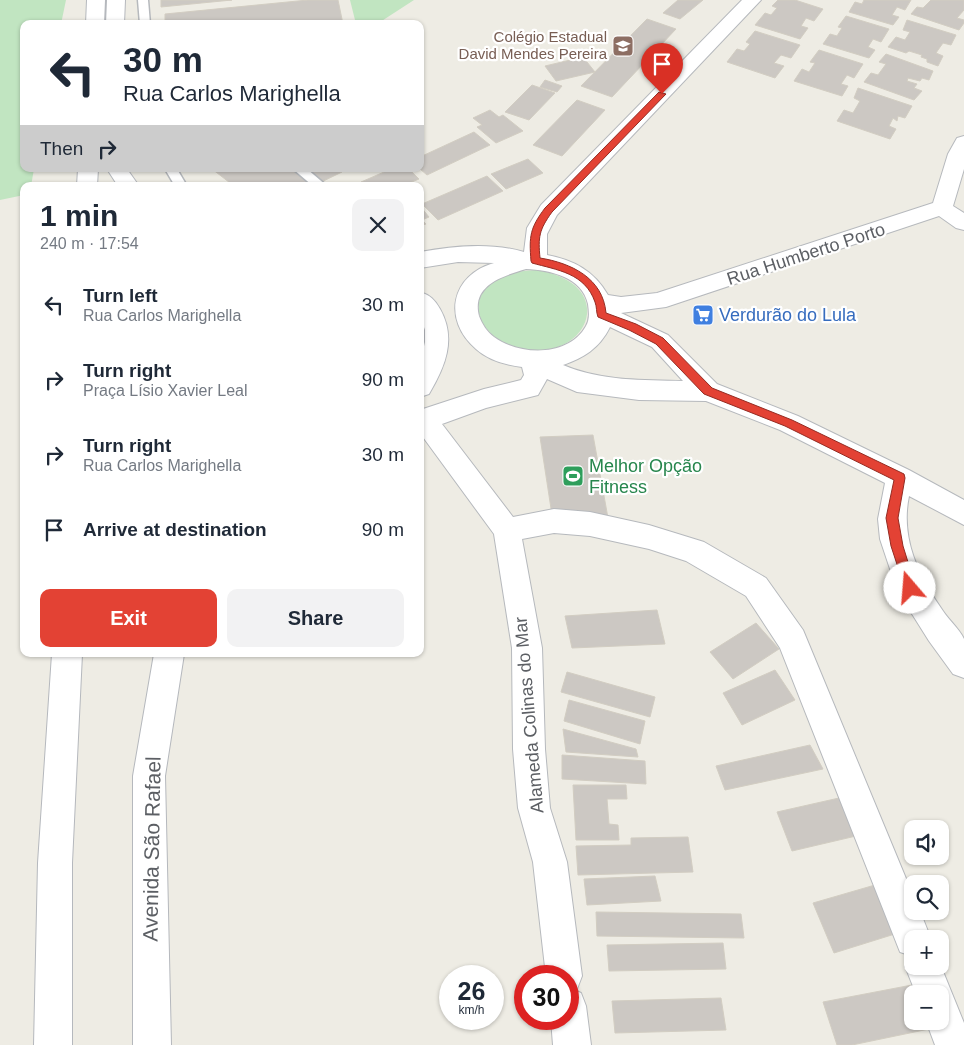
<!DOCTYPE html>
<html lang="en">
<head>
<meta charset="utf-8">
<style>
	:root { --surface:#fff; --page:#f2f2f3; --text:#1f2937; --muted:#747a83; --accent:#e34234 }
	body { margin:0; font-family:Arial,sans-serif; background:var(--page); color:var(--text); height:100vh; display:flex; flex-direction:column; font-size:19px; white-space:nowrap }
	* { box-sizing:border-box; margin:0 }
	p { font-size:16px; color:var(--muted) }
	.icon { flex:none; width:28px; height:28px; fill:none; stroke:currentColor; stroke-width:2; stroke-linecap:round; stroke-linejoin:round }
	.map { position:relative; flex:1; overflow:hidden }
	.panel { position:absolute; left:20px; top:182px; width:404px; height:475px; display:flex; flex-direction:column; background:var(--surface); border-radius:10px; box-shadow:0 1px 4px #0004 }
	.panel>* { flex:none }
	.top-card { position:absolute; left:20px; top:20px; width:404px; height:152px; border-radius:10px; box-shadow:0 1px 4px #0004; background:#fff; color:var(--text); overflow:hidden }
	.fabs { position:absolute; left:904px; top:820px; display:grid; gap:10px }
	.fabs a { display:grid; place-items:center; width:45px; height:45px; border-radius:10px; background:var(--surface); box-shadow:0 1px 4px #0004; font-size:25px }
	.speed { position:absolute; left:439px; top:965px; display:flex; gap:10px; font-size:25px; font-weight:700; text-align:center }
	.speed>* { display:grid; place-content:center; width:65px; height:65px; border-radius:50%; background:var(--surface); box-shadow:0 1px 4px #0004; line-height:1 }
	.speed small { font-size:12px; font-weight:400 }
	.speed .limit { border:8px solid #d22; background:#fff; color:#111 }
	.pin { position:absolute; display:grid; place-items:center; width:42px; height:42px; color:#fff; margin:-51px -21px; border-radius:50% 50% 50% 0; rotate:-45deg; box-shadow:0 0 5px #0007 }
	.pin .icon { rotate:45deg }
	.me { position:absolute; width:55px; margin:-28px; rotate:342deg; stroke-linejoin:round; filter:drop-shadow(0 0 4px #0008) }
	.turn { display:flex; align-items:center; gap:18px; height:105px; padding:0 20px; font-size:22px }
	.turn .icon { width:65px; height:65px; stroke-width:2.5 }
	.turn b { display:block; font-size:35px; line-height:42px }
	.then { display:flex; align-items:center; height:48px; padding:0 20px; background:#0003; gap:10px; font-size:19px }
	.round { display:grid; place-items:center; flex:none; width:52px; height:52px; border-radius:10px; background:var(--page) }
	.head { display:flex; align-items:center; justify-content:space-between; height:85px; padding:0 20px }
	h1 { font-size:30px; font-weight:800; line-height:38px }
	.action { display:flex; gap:10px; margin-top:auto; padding:10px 20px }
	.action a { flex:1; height:58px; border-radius:10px; background:var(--accent); color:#fff; font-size:20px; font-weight:800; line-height:58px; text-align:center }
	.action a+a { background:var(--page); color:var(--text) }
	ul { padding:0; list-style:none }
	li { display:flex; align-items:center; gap:15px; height:75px; padding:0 20px }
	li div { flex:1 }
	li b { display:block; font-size:19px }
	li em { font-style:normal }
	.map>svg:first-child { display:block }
</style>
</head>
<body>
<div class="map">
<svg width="964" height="1045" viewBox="0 0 964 1045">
	<rect width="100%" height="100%" fill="#eeece4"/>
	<path fill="#c1e5c1" d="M 0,0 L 66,0 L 61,24 L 24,24 L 24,169 L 34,169 L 31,186 L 24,186 L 24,195 L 0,200 Z
		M 350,0 L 414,0 L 377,24 L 356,24 Z
		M 536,270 C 621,283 589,363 521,349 C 479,340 458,295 506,274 C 515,271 526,271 536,270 Z"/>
	<path fill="#ccc8c3" stroke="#d2cdc2" d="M 161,0 L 232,0 L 161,7 Z
		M 308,0 L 338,0 L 343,24 L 165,24 L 165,14 Z
		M 678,0 L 703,0 L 680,19 L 663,13 Z
		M 778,0 L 795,0 L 823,9 L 814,21 L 806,18 L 801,26 L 808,28 L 800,39 L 755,25 L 765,13 L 771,15 L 777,8 L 772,6 Z
		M 864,0 L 911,0 L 905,10 L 897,7 L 892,15 L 899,17 L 893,25 L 849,12 L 855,2 L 862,4 Z
		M 931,0 L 964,0 L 964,10 L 957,18 L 964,20 L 964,23 L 959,30 L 911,14 L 917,7 L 923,8 Z
		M 846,16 L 889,29 L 881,42 L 873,39 L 868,47 L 875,50 L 869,58 L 823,44 L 830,34 L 837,36 L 842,28 L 838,27 Z
		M 647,19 L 676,29 L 612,97 L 581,86 Z
		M 907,20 L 956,35 L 951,45 L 943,43 L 938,50 L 936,53 L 943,56 L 938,66 L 927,62 L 927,59 L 921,57 L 922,55 L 909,51 L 906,53 L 888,47 L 896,37 L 905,40 L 910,32 L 903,30 Z
		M 755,31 L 800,45 L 791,58 L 781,55 L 774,63 L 784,66 L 775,78 L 727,62 L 737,49 L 744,51 L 750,44 L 746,42 Z
		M 819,50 L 863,64 L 854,78 L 847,75 L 841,84 L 848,86 L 842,96 L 794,81 L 802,69 L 809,72 L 815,63 L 810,62 Z
		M 886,54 L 933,71 L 929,80 L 922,78 L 920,81 L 908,78 L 907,81 L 917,84 L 914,88 L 922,91 L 914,100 L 864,82 L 871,73 L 878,75 L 886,64 L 879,62 Z
		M 583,57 L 595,72 L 556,81 L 545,66 Z
		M 545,80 L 562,86 L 557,92 L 540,87 Z
		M 532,85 L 555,93 L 529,120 L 505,112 Z
		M 858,88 L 912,106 L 905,118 L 898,116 L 897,121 L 893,118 L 889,126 L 896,129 L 890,139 L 837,121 L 844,110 L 853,113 L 860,101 L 854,98 Z
		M 577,100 L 605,110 L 562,156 L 533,145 Z
		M 490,110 L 499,117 L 503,115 L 523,131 L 496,143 L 477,127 L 482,125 L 473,118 Z
		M 474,132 L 490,145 L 427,175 L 420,169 L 420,157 Z
		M 528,159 L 543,173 L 506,189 L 491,174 Z
		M 212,169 L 337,169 L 342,172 L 313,186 L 234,186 Z
		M 391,169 L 409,169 L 419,179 L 402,186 L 365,186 L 361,182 Z
		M 487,176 L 503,191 L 438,220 L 422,204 Z
		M 420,206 L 429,217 L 422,220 L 426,224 L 420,226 Z
		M 593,435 L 608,518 L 552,515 L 540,437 Z
		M 657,610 L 665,644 L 572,648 L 565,616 Z
		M 756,623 L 779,649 L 733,679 L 710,652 Z
		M 775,670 L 795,700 L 742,725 L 723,693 Z
		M 567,672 L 655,697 L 650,717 L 561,692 Z
		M 569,700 L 645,721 L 640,744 L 564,721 Z
		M 563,729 L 636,749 L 638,757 L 566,752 Z
		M 810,745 L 823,769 L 725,790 L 716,766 Z
		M 562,755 L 645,761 L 646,784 L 562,779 Z
		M 573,785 L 626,785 L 627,799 L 607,799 L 609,824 L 618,825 L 619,840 L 576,840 Z
		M 839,798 L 856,836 L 792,851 L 777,812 Z
		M 688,837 L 693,872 L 578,875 L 576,846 L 631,845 L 631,838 Z
		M 655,876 L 661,901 L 587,905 L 584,879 Z
		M 875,885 L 898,933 L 834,953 L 813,903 Z
		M 596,912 L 741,914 L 744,938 L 597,936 Z
		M 723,943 L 726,969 L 609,971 L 607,945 Z
		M 912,985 L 915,994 L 912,994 L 912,1021 L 926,1021 L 929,1029 L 852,1045 L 837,1045 L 823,1002 Z
		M 721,998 L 726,1030 L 615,1033 L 612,1001 Z"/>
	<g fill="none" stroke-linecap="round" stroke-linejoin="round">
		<g stroke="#b6b9bd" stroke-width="3">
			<path id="service" d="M 138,0 L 148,0 L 150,24 L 140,24 Z
				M 165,169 L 177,169 L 187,186 L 175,186 Z
				M 293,169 L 307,169 L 327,186 L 313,186 Z"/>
		</g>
		<g stroke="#b6b9bd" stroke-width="2">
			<path id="minor" d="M 742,0 L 761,0 L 557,215 L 547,234 L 547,255 C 574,260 594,271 608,295 L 621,297 L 657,293 L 933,203 L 948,154 L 957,138 L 964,136 L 964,169 L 953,206 L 964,213 L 964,230 L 956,228 L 939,216 L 666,307 L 621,313 L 668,335 L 717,384 L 798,416 L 909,470 L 964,500 L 964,525 L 909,496 C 900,539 919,577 943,611 C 949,620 960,630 964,639 C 964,647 964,669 964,678 L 953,674 L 929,641 L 907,606 L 893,578 L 880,539 L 878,519 L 885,483 L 780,430 L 706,401 L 639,400 L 577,392 L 547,379 L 538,395 L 486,408 L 442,424 L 513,517 L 554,509 L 590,512 L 649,525 L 704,542 L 766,578 L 803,630 L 912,893 L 912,911 L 920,911 L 931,939 L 912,939 L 912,966 L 940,966 L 940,964 L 964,1023 L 964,1045 L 935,1045 L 926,1021 L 940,1021 L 940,994 L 916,994 L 905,966 L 909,955 L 900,952 L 780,648 L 746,596 L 686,561 L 649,549 L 590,536 L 554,533 L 522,539 L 542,648 L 545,749 L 550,808 L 567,862 L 582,976 L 577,989 L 574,990 L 581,993 L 586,1006 L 591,1045 L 553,1045 L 551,1019 L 568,1019 L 568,976 L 546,976 L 533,862 L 518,808 L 513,749 L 512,648 L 494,534 L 420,433 L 420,410 L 484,389 L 521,380 L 524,375 L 522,367 C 506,365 488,360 476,349 C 442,320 451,275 494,263 L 458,262 L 420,268 L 420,252 C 454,246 490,242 524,252 L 527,228 L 541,205 ZM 526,269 C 550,270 582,277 588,304 C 589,312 590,319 586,326 C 569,357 520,356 494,337 C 487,332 482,324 479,316 C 471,285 503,276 526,269 ZM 610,327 L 652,347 L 683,381 C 643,380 600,381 563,365 C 583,358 599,349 610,327 Z"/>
		</g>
		<g stroke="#b5b8bd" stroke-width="2">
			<path id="secondary" d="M 87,0 L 105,0 L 104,24 L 86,24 Z
				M 107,0 L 125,0 L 124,24 L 106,24 Z
				M 78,169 L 98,169 L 97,186 L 77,186 Z
				M 107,169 L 127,169 L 139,186 L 118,186 Z
				M 420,292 C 430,295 435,300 440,309 C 457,339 445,367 429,394 L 420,397 L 420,363 L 425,342 L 425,330 L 420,315 Z
				M 52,654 L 82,654 L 72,863 L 72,1045 L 34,1045 L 38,863 Z
				M 154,654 L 184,654 L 165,776 L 171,1045 L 133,1045 L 133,776 Z"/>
		</g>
		<use href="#service" fill="#fff" fill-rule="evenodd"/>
		<use href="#minor" fill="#fff" fill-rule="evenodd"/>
		<use href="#secondary" fill="#fff" fill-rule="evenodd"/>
	</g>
	<path fill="#e34234" stroke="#942b22" d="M 659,92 L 666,94 L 552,212 C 539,230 538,237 540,258 C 571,263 603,278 606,313 L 636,324 L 663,338 L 712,388 L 792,420 L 904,474 L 905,478 L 898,518 L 903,546 L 916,588 L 915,592 L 910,593 L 906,592 L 891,546 L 886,518 L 894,480 L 785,426 L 704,394 L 656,344 L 629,330 L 598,317 C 596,312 597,307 595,302 C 585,273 557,270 532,263 L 531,261 C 529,236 530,228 545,208 Z"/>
	<defs>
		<g id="school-square" transform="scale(1.125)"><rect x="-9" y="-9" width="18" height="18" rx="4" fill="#8d6e63" stroke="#fff"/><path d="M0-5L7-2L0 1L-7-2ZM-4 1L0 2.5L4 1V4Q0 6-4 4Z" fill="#fff"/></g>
		<g id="supermarket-square" transform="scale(1.125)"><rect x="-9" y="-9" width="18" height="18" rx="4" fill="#3f7fe0" stroke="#fff"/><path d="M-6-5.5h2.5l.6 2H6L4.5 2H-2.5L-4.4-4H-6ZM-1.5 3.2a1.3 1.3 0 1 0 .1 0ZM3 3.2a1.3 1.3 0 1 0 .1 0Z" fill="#fff"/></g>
		<g id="stadium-square" transform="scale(1.125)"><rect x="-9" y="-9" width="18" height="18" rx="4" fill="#2e9e5b" stroke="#fff"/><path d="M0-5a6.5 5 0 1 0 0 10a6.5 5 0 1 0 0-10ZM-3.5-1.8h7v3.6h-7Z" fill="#fff"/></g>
	</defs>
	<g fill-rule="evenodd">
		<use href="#school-square" x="623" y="46"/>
		<use href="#supermarket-square" x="703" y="315"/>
		<use href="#stadium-square" x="573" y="476"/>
	</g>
	<g text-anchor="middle" stroke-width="4.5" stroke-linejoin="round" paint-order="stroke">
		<g font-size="15" fill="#785e54" stroke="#fff" text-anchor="end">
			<text x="607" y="42">Colégio Estadual<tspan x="607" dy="17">David Mendes Pereira</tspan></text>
		</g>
		<g font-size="18" fill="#5c5f64" stroke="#fff">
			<text transform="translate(806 254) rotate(-18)" y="6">Rua Humberto Porto</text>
			<text transform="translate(529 715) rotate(-95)" y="6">Alameda Colinas do Mar</text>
		</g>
		<g font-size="18" fill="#366cbe" stroke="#fff" text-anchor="start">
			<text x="719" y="321">Verdurão do Lula</text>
		</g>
		<g font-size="18" fill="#27864d" stroke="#fff" text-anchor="start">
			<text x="589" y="472">Melhor Opção<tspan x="589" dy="21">Fitness</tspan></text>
		</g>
		<g font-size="21" fill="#5c5f64" stroke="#fff">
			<text transform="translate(152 849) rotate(-89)" y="7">Avenida São Rafael</text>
		</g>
	</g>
</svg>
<div class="fabs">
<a><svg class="icon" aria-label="sound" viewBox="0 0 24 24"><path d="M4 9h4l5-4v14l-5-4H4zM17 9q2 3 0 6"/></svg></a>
<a><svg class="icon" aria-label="search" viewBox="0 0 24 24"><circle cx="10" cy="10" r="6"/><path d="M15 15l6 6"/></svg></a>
<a>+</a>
<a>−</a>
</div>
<div class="speed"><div>26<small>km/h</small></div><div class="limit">30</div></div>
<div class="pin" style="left:662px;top:94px;background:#d93025"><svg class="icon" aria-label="arrive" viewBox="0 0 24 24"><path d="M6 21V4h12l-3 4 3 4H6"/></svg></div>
<svg class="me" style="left:910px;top:588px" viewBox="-20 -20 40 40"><circle r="19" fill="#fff"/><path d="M0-13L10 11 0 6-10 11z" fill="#e34234"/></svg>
<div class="top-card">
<div class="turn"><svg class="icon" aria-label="left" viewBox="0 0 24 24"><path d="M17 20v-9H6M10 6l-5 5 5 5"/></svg><div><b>30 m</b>Rua Carlos Marighella</div></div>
<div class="then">Then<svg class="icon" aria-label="right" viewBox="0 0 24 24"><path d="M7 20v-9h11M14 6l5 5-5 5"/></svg></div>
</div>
<section class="panel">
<div class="head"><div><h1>1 min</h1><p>240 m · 17:54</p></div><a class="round"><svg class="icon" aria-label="close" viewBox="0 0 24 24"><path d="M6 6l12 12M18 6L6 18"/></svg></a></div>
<ul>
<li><svg class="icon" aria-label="left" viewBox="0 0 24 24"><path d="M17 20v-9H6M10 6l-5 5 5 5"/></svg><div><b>Turn left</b><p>Rua Carlos Marighella</p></div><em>30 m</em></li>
<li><svg class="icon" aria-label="right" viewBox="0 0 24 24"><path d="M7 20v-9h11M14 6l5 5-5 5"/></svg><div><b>Turn right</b><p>Praça Lísio Xavier Leal</p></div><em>90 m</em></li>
<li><svg class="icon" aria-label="right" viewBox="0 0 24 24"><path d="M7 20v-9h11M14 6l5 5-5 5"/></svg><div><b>Turn right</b><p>Rua Carlos Marighella</p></div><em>30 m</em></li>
<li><svg class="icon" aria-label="arrive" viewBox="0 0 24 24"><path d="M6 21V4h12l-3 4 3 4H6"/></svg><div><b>Arrive at destination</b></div><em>90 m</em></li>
</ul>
<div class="action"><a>Exit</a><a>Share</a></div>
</section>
</div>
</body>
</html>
